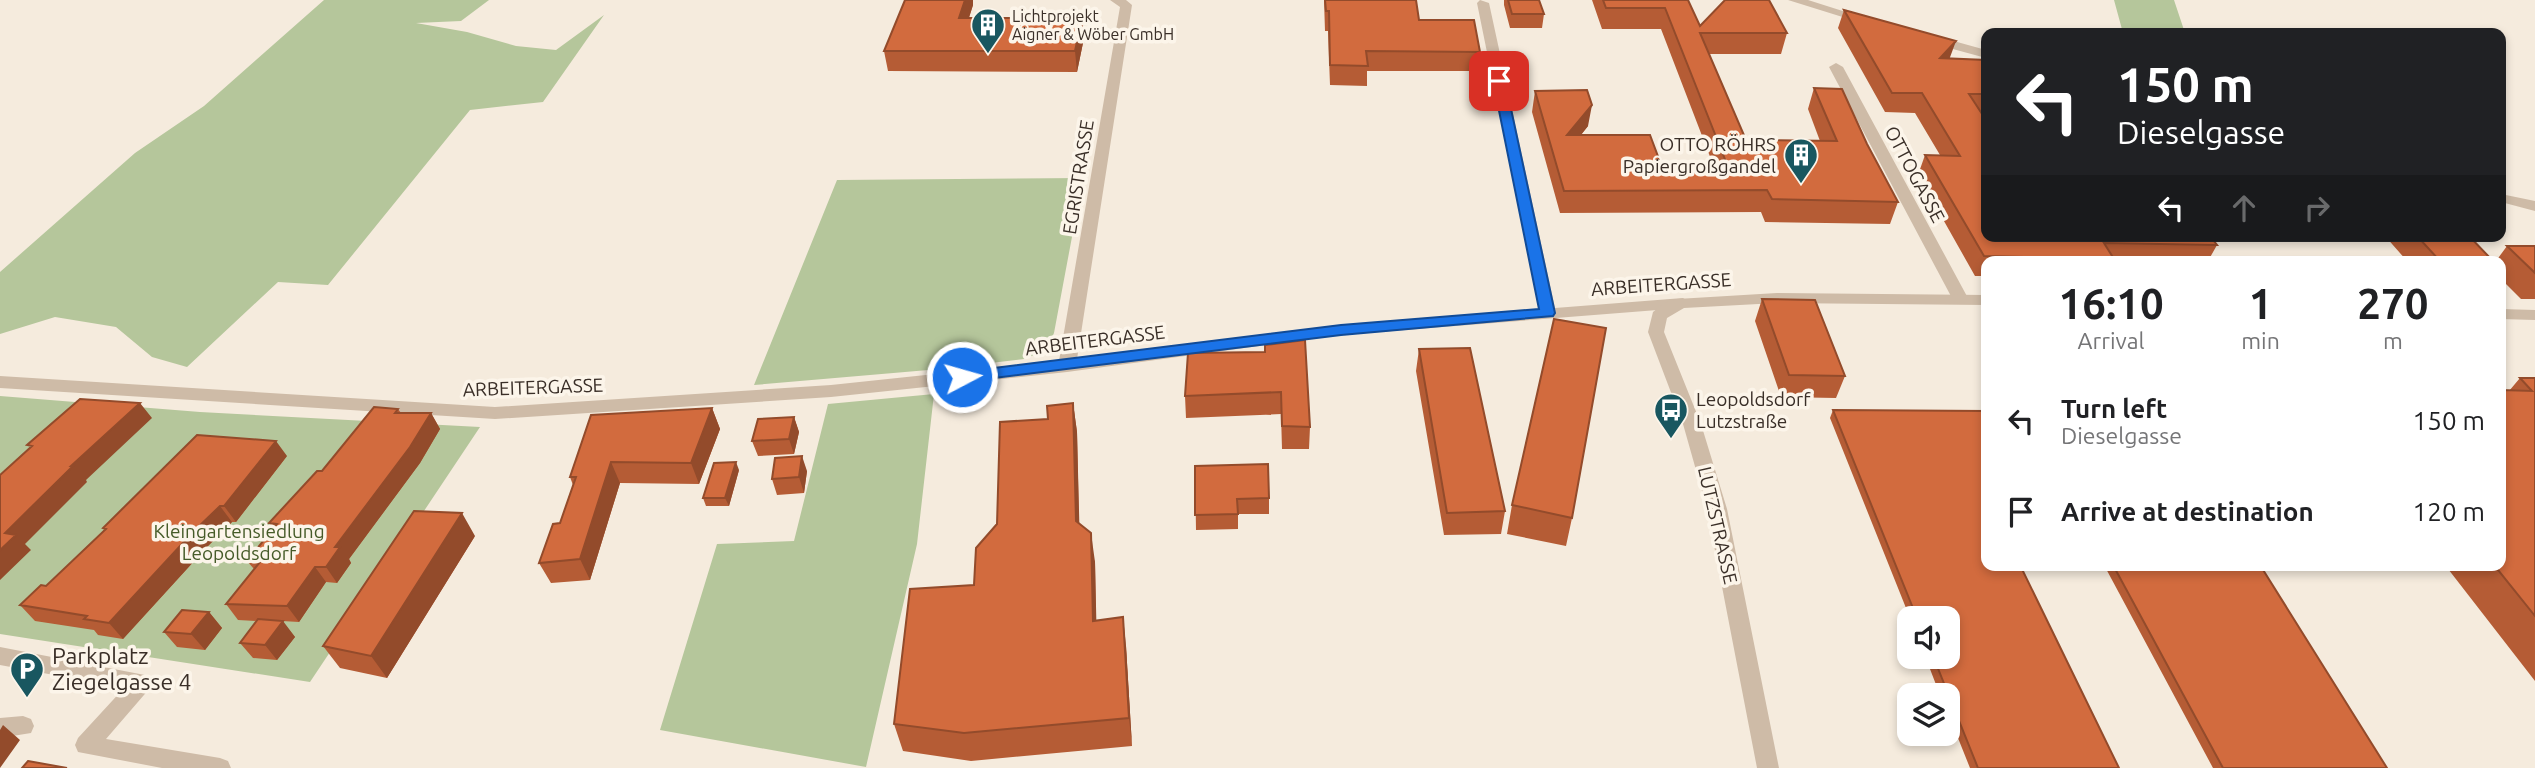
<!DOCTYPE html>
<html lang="en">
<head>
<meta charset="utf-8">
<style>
	:root { --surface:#fff; --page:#f6f6f6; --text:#202124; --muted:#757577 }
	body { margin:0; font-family:Ubuntu,sans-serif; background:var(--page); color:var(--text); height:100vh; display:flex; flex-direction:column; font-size:26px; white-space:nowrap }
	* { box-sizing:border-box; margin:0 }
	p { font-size:23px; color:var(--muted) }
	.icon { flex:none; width:38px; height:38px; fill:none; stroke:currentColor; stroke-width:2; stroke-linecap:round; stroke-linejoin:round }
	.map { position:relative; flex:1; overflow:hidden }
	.side { position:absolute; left:1981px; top:256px; width:525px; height:315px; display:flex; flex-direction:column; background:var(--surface); border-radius:14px; box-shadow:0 4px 10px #0003 }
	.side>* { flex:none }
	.top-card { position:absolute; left:1981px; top:28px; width:525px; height:214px; border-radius:14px; box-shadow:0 4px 10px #0003; background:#202124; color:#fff; overflow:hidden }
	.buttons { position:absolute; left:1897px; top:606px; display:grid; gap:14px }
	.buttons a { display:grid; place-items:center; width:63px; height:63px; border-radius:14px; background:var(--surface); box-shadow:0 4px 10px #0003; font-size:35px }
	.pin { position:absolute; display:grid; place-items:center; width:60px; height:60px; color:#fff; margin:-30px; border-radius:14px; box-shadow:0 4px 10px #0006 }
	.me { position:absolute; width:77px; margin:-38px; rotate:84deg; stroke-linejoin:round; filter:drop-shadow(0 0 5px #0008) }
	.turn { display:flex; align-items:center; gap:24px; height:147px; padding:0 21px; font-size:32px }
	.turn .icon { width:91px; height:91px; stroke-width:2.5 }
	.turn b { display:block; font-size:49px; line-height:60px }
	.lanes { display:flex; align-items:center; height:66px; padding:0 21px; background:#0003; justify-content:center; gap:35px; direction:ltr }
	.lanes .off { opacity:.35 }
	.eta { display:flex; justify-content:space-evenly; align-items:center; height:119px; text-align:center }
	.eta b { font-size:42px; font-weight:600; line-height:49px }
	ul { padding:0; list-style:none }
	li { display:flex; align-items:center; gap:21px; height:91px; padding:0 21px }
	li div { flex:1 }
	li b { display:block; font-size:26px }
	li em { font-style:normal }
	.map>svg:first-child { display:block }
</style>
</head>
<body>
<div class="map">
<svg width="2535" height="768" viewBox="0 0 2535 768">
	<rect width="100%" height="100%" fill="#f5ebdd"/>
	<path fill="#b5c69b" d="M 324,0 L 489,0 L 461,21 L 416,23 L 467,32 L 516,46 L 556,50 L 604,15 L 543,102 L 470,110 L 328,285 L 278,282 L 187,367 L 152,357 L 116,327 L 55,317 L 0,334 L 0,272 L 135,153 L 204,106 Z
		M 2114,0 L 2174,0 L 2185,33 L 2123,33 Z
		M 1083,178 L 1054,333 L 1046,350 L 1024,359 L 940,369 L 754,385 L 837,180 Z
		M 934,394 L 917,544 L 866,767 L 660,730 L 717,544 L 794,541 L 828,404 Z
		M 0,396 L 200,412 L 480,427 L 310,682 L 0,634 Z"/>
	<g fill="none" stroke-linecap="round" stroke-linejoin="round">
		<path fill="#cebba7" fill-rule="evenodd" d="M 1110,0 L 1126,0 L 1132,5 L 1077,359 L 1341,325 L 1539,309 L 1477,3 L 1480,0 L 1489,3 L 1555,308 L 1683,298 L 1691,303 L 1683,308 L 1341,335 L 1067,372 L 831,397 L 495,419 L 0,388 L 0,376 L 495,407 L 831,385 L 1059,361 L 1120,7 Z
			M 1836,63 L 1843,67 L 1969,300 L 1967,304 L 1955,304 L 1953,300 L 1829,67 Z
			M 0,647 L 150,676 L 153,682 L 150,688 L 106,739 L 220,758 L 228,761 L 231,768 L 162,768 L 78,752 L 75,745 L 78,738 L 124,688 L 0,665 Z
			M 23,716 L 31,719 L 34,726 L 31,733 L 0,738 L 0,718 Z"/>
		<path fill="#cebba7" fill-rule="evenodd" d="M 1788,0 L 1808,0 L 1871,20 L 1865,24 Z
			M 1932,35 L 1986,50 L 1986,58 L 1927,42 L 1927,36 Z
			M 2501,194 L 2535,201 L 2535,211 L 2501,202 Z
			M 1777,293 L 1986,295 L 1986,305 L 1777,303 L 1684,308 L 1667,318 L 1664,332 L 1701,424 L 1727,509 L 1779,768 L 1757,768 L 1707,509 L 1683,424 L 1648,332 L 1653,312 L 1664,303 L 1677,299 Z
			M 2501,309 L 2535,310 L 2535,320 L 2501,319 Z"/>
	</g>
	<path fill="#b55c35" d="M 905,0 L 973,0 L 973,5 L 969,18 L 1082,18 L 1084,38 L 1077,72 L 888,71 L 884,51 Z
		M 1324,0 L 1416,0 L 1419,20 L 1480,52 L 1478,71 L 1367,71 L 1367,86 L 1330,85 L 1328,31 L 1325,31 Z
		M 1504,0 L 1539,0 L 1544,14 L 1542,28 L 1510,28 L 1504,5 Z
		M 1592,0 L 1688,0 L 1700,26 L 1787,33 L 1781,54 L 1709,54 L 1746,140 L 1820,141 L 1808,109 L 1814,88 L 1867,144 L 1898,202 L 1890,224 L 1765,222 L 1761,212 L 1560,213 L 1532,112 L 1535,91 L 1588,126 L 1581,135 L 1662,167 L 1714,167 L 1661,29 L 1602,29 Z
		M 1844,10 L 1950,58 L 1986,60 L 1986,113 L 1982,113 L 1986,236 L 2217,245 L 2208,261 L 1986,261 L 1986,276 L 1975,276 L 1918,175 L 1925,155 L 1940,155 L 1915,113 L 1885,112 L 1838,28 Z
		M 2385,236 L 2469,236 L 2493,261 L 2407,261 Z
		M 2507,246 L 2535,246 L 2535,299 L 2521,299 L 2501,279 L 2501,261 L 2496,261 Z
		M 1762,299 L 1845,376 L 1836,398 L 1781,397 L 1755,321 Z
		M 1419,349 L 1505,511 L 1501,534 L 1444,535 L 1416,371 Z
		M 1265,352 L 1310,427 L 1309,449 L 1282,449 L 1281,414 L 1186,418 L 1185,396 Z
		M 2520,378 L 2535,378 L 2535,681 L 2445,565 L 2501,565 L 2509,391 Z
		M 1073,403 L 1077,432 L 1079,524 L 1095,562 L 1096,621 L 1126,646 L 1132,746 L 971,761 L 903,751 L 894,724 L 974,585 L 997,524 Z
		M 712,408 L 720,429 L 699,484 L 620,483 L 590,580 L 551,583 L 539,563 L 560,523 L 573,485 L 570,477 Z
		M 398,409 L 401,413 L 431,413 L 440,429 L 420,463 L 349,559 L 351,563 L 337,583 L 326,582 L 299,622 L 282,621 L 295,637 L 277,660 L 253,658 L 240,643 L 258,621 L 238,620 L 226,604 L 254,569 L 247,561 L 273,528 L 269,523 L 322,471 Z
		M 1833,410 L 1986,565 L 2119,768 L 1970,768 L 1948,713 L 1948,695 L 1940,695 L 1925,656 L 1948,656 L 1948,618 L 1910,618 L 1830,418 Z
		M 794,417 L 799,432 L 794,454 L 758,456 L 752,441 Z
		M 287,456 L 236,522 L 232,522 L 206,548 L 123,639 L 98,635 L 94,630 L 35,621 L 20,605 L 46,586 L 104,530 L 103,528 Z
		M 1195,466 L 1269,498 L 1269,514 L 1238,514 L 1238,529 L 1196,530 Z
		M 739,470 L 729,506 L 706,506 L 703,498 Z
		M 807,471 L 804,493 L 777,495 L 772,479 Z
		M 1512,505 L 1572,518 L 1566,546 L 1507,534 Z
		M 475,536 L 387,678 L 340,668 L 323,646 Z
		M 2104,565 L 2260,565 L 2387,768 L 2213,768 Z
		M 209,612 L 222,628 L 205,650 L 177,647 L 164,632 Z"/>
	<path fill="#934b2b" d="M 965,0 L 973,0 L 973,5 L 962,38 L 959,18 Z
		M 1082,18 L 1084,38 L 1077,72 L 1075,51 Z
		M 1956,41 L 1949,60 L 1940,58 Z
		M 1592,105 L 1588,126 L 1563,157 L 1567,135 Z
		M 140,403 L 152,418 L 86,480 L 87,482 L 25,544 L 31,550 L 0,580 L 0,550 L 5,533 L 71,466 Z
		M 1073,403 L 1077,432 L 1080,550 L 1076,521 Z
		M 712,408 L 720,429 L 699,484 L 691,463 Z
		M 431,413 L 440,429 L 420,463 L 349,559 L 351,563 L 337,583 L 326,567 L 335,547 Z
		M 794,417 L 799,432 L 794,454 L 789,439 Z
		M 276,441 L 287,456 L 236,522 L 224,506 Z
		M 802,456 L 807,471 L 804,493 L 799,477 Z
		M 611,462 L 620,483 L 590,580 L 580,559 Z
		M 736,462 L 739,470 L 729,506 L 725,498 Z
		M 220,506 L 232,522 L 206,548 L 123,639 L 109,623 L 193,532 Z
		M 462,513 L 475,536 L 387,678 L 371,656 Z
		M 1091,533 L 1095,562 L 1097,650 L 1093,621 Z
		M 315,567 L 326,582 L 299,622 L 287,606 Z
		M 209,612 L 222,628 L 205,650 L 191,634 Z
		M 1123,617 L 1126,646 L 1132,746 L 1129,718 Z
		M 283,621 L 295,637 L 277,660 L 265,645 Z
		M 3,725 L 20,740 L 0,768 L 0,730 Z"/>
	<path fill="#d26b3e" stroke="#934b2b" stroke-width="2" d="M 905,0 L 965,0 L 959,18 L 1082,18 L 1075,51 L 884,51 Z
		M 1325,0 L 1416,0 L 1419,20 L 1474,20 L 1480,52 L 1366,51 L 1368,66 L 1330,65 L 1329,11 L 1326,11 Z
		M 1508,0 L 1539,0 L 1544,14 L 1512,14 Z
		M 1603,0 L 1688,0 L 1700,26 L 1725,0 L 1769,0 L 1787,33 L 1700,33 L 1746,140 L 1837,141 L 1814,88 L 1842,89 L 1867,144 L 1898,202 L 1772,199 L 1767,190 L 1564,191 L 1535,91 L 1587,90 L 1592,105 L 1567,135 L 1650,135 L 1662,167 L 1728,167 L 1665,8 L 1606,8 Z
		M 1844,10 L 1956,41 L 1940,58 L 1986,60 L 1986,94 L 1969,94 L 1986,120 L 1986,236 L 2210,236 L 2217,245 L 2104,243 L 2114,259 L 1984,256 L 1925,155 L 1960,156 L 1922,93 L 1892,93 Z
		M 2417,236 L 2469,236 L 2493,261 L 2440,261 Z
		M 2507,246 L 2535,246 L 2535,273 Z
		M 1762,299 L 1815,300 L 1845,376 L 1789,375 Z
		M 1554,319 L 1606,328 L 1572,518 L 1512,505 Z
		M 1305,340 L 1310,427 L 1282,426 L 1281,392 L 1185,396 L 1188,353 L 1265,352 L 1265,345 Z
		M 1470,348 L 1505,511 L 1447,513 L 1419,349 Z
		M 2520,378 L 2535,378 L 2535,616 L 2494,565 L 2501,565 L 2501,390 L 2532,391 Z
		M 80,399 L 140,403 L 71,466 L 73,466 L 5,533 L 16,535 L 0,550 L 0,475 L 32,446 L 27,445 Z
		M 1073,403 L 1076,521 L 1091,533 L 1093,621 L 1123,617 L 1129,718 L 964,733 L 894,724 L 910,589 L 974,585 L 976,548 L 997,524 L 1000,422 L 1048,419 L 1047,406 Z
		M 374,407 L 398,409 L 395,413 L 431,413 L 410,447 L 335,547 L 340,547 L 326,567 L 315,567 L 287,606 L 226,604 L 260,562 L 247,561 L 277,524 L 269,523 L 317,471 L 322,471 Z
		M 712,408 L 691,463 L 611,462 L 580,559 L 539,563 L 553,524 L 560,523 L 576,477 L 570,477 L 591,415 Z
		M 1833,410 L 1986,411 L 1986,565 L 2020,565 L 2119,768 L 1978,768 L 1933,656 L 1948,656 L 1948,618 L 1917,618 Z
		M 794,417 L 789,439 L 752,441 L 758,419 Z
		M 197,435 L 276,441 L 224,506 L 220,506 L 193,532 L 109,623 L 84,619 L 87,616 L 20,605 L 41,585 L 46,586 L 106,529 L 103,528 Z
		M 802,456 L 799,477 L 772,479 L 775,458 Z
		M 736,462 L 725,498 L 703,498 L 714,463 Z
		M 1268,464 L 1269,498 L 1237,499 L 1238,514 L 1195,515 L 1195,466 Z
		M 414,511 L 462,513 L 371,656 L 323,646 Z
		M 2113,565 L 2260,565 L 2387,768 L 2223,768 Z
		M 182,610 L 209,612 L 191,634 L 164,632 Z
		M 258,619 L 283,621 L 265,645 L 240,643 Z
		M 28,761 L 67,768 L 22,768 Z"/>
	<path fill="#1a73e8" stroke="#114b97" stroke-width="2" d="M 1499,77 L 1505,81 L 1555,313 L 1553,316 L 1341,335 L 962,382 L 954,377 L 962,372 L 1341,325 L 1539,309 L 1493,81 Z"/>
	<defs>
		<g id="building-pin" transform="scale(1.75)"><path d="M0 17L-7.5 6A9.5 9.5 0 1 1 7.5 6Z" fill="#195760" stroke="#fcf5ea"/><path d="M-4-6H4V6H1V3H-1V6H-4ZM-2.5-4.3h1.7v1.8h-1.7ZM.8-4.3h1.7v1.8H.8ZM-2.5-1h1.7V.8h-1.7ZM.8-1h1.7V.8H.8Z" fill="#fff"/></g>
		<g id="bus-pin" transform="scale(1.75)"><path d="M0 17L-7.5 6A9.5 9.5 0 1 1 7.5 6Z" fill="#195760" stroke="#fcf5ea"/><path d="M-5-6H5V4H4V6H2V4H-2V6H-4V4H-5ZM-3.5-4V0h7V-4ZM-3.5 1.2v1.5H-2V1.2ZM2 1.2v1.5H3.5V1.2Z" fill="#fff"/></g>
		<g id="parking-pin" transform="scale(1.75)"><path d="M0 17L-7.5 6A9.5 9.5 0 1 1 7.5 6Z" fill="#195760" stroke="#fcf5ea"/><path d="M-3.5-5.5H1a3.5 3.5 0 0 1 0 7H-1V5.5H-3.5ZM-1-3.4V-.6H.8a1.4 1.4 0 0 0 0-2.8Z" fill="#fff"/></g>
	</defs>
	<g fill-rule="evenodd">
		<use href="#building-pin" x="988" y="25"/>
		<use href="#building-pin" x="1801" y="155"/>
		<use href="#bus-pin" x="1671" y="410"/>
		<use href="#parking-pin" x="27" y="669"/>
	</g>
	<g text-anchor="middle" stroke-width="7" stroke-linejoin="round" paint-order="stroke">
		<g font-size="16" fill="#3a2f28" stroke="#fcf5ea" text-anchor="start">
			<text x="1012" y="22">Lichtprojekt<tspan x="1012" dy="18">Aigner &amp; Wöber GmbH</tspan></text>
		</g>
		<g font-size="19" fill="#3a2f28" stroke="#fcf5ea" text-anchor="end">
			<text x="1776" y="151">OTTO RÖHRS<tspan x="1776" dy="22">Papiergroßgandel</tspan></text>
			<text x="1696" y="406" text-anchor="start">Leopoldsdorf<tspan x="1696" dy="22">Lutzstraße</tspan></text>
		</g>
		<g font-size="19" fill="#3a2f28" stroke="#fcf5ea">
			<text transform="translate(1915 174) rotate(62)" y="7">OTTOGASSE</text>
			<text transform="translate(1078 177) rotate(-81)" y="7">EGRISTRASSE</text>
			<text transform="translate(1661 284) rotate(-4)" y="7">ARBEITERGASSE</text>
			<text transform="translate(1095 340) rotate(-7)" y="7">ARBEITERGASSE</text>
			<text transform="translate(533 387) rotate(-2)" y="7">ARBEITERGASSE</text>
			<text transform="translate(1718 525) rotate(77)" y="7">LUTZSTRASSE</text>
		</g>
		<g font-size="19" fill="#465b29" stroke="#fcf5ea">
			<text x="239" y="538">Kleingartensiedlung<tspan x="239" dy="22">Leopoldsdorf</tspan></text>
		</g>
		<g font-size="23" fill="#3a2f28" stroke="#fcf5ea" text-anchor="start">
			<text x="52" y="664">Parkplatz<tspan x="52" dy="26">Ziegelgasse 4</tspan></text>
		</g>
	</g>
</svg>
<div class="buttons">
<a><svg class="icon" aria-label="sound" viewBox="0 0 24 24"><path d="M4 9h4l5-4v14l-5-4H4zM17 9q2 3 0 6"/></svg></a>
<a><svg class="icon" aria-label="layers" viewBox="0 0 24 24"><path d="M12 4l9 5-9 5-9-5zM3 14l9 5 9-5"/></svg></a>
</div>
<div class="pin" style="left:1499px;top:81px;background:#d93025"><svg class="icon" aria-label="arrive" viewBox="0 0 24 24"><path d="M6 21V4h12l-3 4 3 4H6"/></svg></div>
<svg class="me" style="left:962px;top:377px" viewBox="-20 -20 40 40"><circle r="17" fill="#1a73e8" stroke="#fff" stroke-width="3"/><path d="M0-11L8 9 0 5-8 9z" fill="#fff"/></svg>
<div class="top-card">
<div class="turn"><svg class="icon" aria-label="left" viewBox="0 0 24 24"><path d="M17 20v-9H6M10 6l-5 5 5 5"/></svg><div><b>150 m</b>Dieselgasse</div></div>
<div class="lanes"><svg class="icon" aria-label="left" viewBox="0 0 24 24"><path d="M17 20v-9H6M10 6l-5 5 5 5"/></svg><svg class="icon off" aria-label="ahead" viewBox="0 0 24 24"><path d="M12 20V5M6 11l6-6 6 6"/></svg><svg class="icon off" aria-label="right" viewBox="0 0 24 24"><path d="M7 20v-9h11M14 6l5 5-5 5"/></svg></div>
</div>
<section class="side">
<div class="eta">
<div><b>16:10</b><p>Arrival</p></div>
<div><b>1</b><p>min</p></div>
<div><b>270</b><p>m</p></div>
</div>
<ul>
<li><svg class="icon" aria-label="left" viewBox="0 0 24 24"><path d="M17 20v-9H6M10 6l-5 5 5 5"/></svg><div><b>Turn left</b><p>Dieselgasse</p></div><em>150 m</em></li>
<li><svg class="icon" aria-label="arrive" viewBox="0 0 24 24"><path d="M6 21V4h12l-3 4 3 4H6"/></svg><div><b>Arrive at destination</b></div><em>120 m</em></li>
</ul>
</section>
</div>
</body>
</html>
